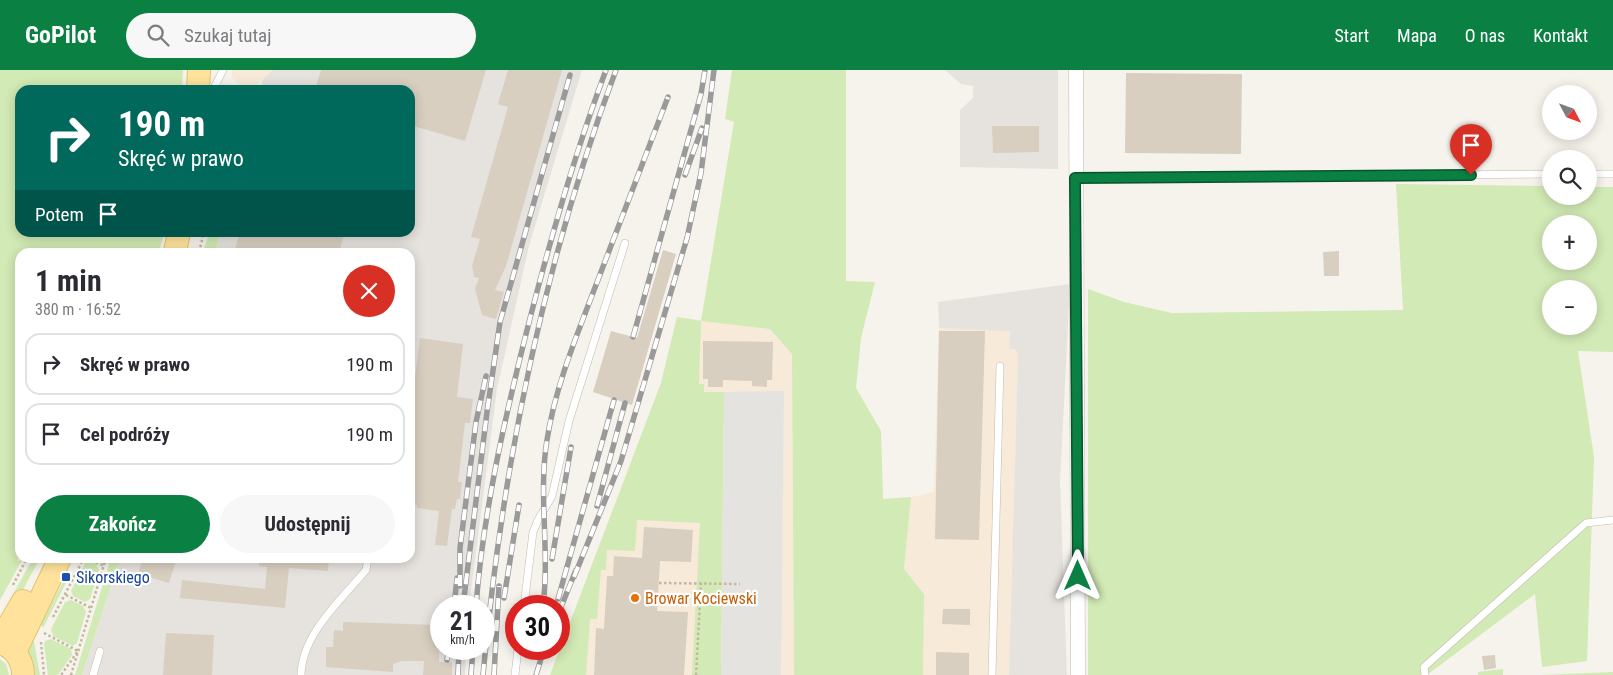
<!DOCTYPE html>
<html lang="pl">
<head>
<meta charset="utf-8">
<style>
	:root { --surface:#fff; --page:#f7f7f7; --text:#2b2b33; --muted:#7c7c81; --line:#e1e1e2; --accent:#0b8043 }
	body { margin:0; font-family:"Roboto Condensed",sans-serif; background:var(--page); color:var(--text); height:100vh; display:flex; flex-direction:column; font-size:19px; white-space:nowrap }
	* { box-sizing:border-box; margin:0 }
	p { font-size:16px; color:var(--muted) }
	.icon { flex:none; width:28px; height:28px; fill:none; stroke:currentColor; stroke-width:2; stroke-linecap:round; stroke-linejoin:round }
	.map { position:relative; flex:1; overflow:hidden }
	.panel { position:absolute; left:15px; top:178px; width:400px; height:315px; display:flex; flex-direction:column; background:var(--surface); border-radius:15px; box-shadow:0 2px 12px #0003 }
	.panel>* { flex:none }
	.hud { position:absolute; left:15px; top:15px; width:400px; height:152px; border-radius:15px; box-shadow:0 2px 12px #0003; background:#00695c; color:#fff; overflow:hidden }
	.needle { width:32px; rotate:131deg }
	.buttons { position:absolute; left:1542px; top:15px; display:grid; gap:10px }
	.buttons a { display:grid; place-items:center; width:55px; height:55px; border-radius:50%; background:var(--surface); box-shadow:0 2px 12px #0003; font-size:25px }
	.speed { position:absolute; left:430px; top:525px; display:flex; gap:10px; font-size:25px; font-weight:700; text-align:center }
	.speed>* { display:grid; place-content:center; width:65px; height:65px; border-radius:50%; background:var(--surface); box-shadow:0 2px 12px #0003; line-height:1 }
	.speed small { font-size:12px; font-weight:400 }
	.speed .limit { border:8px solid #d22; background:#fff; color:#111 }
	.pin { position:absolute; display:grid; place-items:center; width:42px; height:42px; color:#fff; margin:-51px -21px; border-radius:50% 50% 50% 0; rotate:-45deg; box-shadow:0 0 5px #0007 }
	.pin .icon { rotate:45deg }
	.me { position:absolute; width:55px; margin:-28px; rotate:0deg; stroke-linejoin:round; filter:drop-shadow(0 0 4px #0008) }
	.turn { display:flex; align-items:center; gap:18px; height:105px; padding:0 20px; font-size:22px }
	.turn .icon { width:65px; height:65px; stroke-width:2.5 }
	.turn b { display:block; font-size:35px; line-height:42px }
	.then { display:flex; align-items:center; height:48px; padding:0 20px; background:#0003; gap:10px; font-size:19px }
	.round { display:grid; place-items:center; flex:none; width:52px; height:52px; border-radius:26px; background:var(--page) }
	.headline { display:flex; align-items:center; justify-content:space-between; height:85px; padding:0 20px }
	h1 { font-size:30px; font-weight:700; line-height:38px }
	.primary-button { display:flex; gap:10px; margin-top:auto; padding:10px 20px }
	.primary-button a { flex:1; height:58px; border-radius:30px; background:var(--accent); color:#fff; font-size:20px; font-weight:700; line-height:58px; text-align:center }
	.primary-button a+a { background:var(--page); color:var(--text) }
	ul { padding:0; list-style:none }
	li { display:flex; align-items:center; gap:15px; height:62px; margin:0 10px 8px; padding:0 10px; border:2px solid var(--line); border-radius:15px }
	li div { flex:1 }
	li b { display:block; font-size:19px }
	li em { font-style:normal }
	header { display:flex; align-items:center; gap:30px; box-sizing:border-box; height:70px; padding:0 25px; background:var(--accent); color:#fff }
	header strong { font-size:24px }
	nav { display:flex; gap:28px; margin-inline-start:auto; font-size:18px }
	.search { width:350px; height:45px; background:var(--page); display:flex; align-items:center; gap:12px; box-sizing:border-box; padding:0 18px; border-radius:28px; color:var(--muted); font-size:19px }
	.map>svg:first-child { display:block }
</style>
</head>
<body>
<header>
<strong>GoPilot</strong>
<div class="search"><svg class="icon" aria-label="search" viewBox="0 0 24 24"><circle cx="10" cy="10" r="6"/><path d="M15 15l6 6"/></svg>Szukaj tutaj</div>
<nav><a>Start</a><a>Mapa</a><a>O nas</a><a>Kontakt</a></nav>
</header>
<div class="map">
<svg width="1613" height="605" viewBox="0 0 1613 605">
	<rect width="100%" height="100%" fill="#f6f3ec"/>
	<path fill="#f7ead8" d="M 232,0 L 273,0 L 251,20 L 246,20 L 232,8 Z
		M 677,247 L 770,259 L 792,284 L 794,605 L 550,605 L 661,313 Z
		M 939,258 L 1010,260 L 1009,279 L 1016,280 L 1018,285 L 1009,605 L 923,605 L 924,524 L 904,499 L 911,427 L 934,422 Z"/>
	<path fill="#e6e2dd" d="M 273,0 L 582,0 L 529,176 L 497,319 L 469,536 L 441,536 L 441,579 L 466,579 L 465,605 L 82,605 L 120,488 L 410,488 L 410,182 L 215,182 L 221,163 L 410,162 L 410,20 L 260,20 L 263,9 Z
		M 945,0 L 1058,0 L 1058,99 L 960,97 L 960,40 L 973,28 L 973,16 L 961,14 Z
		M 1070,214 L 1060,412 L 1067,605 L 1009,605 L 1018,285 L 1016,280 L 1009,279 L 1010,261 L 939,258 L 938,232 Z"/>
	<path fill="#d2eab5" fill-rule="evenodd" d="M 0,0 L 183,0 L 182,20 L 20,20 L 20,162 L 164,163 L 159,182 L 20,182 L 20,485 L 17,491 L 22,490 L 0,530 Z
		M 732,0 L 846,0 L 846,211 L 875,212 L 861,268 L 856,318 L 881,361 L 883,429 L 911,427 L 904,499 L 924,524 L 923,605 L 794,605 L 792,284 L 770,259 L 701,251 L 699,314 L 704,314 L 704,322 L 724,322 L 721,605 L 692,605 L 700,453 L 637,450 L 635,481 L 607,480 L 606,500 L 601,500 L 597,549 L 590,549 L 586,605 L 550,605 L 661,313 L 677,247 L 701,251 L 734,52 L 725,49 Z
		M 1396,114 L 1551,116 L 1551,126 L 1589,126 L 1589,117 L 1613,117 L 1613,282 L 1578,281 L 1594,387 L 1587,591 L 1542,597 L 1535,524 L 1427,605 L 1088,605 L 1088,219 L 1124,232 L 1172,243 L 1403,240 ZM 1551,154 L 1589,154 L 1589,191 L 1551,191 ZM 1551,219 L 1589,219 L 1589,256 L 1551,256 Z
		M 209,163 L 221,163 L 215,182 L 203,182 Z
		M 111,488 L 120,488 L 82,605 L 75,605 Z
		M 32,490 L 39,490 L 12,540 L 7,535 Z
		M 91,491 L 96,494 L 99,500 L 90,529 L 85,532 L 73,526 L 71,521 L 85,493 Z
		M 67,504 L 70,505 L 43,558 L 41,554 Z
		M 71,530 L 83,536 L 86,542 L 77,573 L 73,576 L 53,566 L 51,559 L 65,532 Z
		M 28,566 L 34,572 L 40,605 L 30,605 L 26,585 Z
		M 51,569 L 71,579 L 72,585 L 58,605 L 48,605 L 44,575 L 45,571 Z
		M 0,589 L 6,594 L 9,605 L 0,605 Z
		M 1503,599 L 1503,605 L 1478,605 L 1478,602 Z
		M 1613,602 L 1613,605 L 1540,605 Z"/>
	<path fill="#e5e3e0" d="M 784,321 L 781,605 L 721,605 L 724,322 Z"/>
	<path fill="#d8cfc1" d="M 321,0 L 486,0 L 465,71 L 410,55 L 410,20 L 315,20 Z
		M 508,0 L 562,0 L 506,196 L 495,220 L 504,222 L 496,249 L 482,245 L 475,219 L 479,208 L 474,207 L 472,196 L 480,169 L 471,167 L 508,37 L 498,34 Z
		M 1126,3 L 1242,4 L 1241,84 L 1125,83 Z
		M 992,56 L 1039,56 L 1039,82 L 993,83 Z
		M 240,162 L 345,162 L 339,182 L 234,182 Z
		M 663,180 L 676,184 L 632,335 L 593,322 L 611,261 L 637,268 Z
		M 1339,181 L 1339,206 L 1324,206 L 1323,182 Z
		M 939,261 L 985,261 L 979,470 L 935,469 Z
		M 420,268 L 463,274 L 457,327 L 473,329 L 470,353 L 465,353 L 458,412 L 462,412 L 460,429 L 457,429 L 455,439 L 452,439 L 447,476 L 435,475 L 439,441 L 417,438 L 417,435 L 410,434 L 410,316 L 414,316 Z
		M 703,271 L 773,272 L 772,310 L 767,310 L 767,317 L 752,316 L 752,311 L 723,310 L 723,317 L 708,317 L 708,309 L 703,309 Z
		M 644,457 L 693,460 L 691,492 L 660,491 L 657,541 L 688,542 L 684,605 L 594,605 L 596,558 L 604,559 L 607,506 L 613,506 L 614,486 L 642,488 Z
		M 143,488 L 177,488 L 169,513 L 138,504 Z
		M 259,488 L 329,488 L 328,501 L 289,498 L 285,538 L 180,528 L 182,510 L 265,519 L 267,497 L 259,496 Z
		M 943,539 L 970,539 L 970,555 L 942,554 Z
		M 343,552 L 440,555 L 439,592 L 452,592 L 452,605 L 423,605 L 424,591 L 402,591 L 393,594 L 393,602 L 326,597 L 326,577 L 333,577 L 334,560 L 343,561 Z
		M 166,563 L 214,565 L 212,605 L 163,605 Z
		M 936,582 L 969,583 L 969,605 L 936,605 Z
		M 1495,585 L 1496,598 L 1484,600 L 1482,586 Z"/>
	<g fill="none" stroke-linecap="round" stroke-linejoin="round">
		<g stroke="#c2bbae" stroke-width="8">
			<path id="service" d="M 213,20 L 223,0
				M 1589,104 L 1613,104
				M 1075,108 L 1551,104
				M 524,536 L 533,462 L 538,450 L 552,426 L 569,351 L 625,173
				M 93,605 L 100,581
				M 301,605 C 302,564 341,530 366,500 L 368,488
				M 515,605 L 518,579
				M 992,605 L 1000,296
				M 1425,605 L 1424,597 L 1586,453 L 1613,450"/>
		</g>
		<g stroke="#c2bbae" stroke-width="15">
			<path id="minor" d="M 1076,0 L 1078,605"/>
		</g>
		<g stroke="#e6c16a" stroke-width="24">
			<path id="primary" d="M 198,20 L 199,0
				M 175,182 L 179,162
				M 0,570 L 23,531
				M 3,574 C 16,579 23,592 23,605
				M 15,582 L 60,488"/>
		</g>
		<path stroke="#c4b79f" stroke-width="2.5" stroke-dasharray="2.5 2.5" stroke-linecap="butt" d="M 199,182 L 204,162
			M 87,488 L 104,496
			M 659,513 L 740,514
			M 13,515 L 27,488
			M 66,525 L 91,538
			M 53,547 L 84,488
			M 44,563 L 78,581 L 61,605
			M 41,572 L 44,605
			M 71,605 L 106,488
			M 696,605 L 701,513"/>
		<use href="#service" stroke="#fff" stroke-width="7"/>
		<use href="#minor" stroke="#fff" stroke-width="14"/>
		<use href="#primary" stroke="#ffe39c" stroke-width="22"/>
		<g stroke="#9a9a9a" stroke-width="5.5">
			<path id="rail" d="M 685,105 L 702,58
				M 633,267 L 701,24 L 705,0
				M 597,436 L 625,333
				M 552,489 L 571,377
				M 574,507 L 621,391 L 687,168 L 701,103 L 714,0
				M 460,516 L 460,478 L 476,352 L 486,306
				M 504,528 L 519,435
				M 558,529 L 614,330
				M 454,536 L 457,508
				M 463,536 L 487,342 L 500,252 L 570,5
				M 476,536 C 483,445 503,356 525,268 C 548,177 573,88 606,0
				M 543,536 C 550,480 538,424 547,370 C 555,317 577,265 596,215 C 620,152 644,90 668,27
				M 559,542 L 576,500
				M 447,590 L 449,579
				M 458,605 L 459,579
				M 471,605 L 473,579
				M 483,605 C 502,399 543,194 616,0
				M 494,605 L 499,516
				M 536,605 L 544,579"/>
		</g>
		<use href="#rail" stroke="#fff" stroke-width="4" stroke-dasharray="11" stroke-linecap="butt"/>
	</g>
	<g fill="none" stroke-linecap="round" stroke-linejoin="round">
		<g stroke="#07532c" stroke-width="12">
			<path id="route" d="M 1078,506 L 1075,108 L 1471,105"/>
		</g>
		<use href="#route" stroke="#0b8043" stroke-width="9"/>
	</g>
	<rect fill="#1a4fb4" stroke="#fff" stroke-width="2" x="61" y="502" width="10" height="10" rx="2.5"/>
	<circle fill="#e8710a" stroke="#fff" stroke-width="2" cx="635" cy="528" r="5"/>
	<g text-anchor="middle" stroke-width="4.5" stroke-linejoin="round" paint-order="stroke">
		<g font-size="16" fill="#164399" stroke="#fff" text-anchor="start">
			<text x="76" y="513">Sikorskiego</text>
		</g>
		<g font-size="16" fill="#c56008" stroke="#fff" text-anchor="start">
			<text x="645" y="534">Browar Kociewski</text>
		</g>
	</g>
</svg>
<div class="buttons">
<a><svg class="needle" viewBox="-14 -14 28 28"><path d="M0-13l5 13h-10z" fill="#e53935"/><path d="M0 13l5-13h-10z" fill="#7c7c81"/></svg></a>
<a><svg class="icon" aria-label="search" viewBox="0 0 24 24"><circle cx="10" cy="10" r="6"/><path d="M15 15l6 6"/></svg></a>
<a>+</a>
<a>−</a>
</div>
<div class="speed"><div>21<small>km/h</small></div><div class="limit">30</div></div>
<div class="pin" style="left:1471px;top:105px;background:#d93025"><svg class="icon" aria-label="arrive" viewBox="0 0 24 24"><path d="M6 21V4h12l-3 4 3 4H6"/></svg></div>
<svg class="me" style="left:1078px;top:506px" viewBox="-20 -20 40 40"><path d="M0-17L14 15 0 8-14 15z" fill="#0b8043" stroke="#fff" stroke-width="4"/></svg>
<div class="hud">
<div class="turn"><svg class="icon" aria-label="right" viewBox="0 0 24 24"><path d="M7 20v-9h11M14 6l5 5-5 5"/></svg><div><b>190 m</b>Skręć w prawo</div></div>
<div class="then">Potem<svg class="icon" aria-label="arrive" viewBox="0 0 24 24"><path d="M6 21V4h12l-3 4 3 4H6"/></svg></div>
</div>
<section class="panel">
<div class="headline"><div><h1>1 min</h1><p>380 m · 16:52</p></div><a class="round" style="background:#d93025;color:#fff"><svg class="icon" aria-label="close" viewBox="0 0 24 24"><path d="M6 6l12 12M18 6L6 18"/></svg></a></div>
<ul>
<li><svg class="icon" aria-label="right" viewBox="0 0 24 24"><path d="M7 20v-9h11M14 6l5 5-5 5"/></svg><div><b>Skręć w prawo</b></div><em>190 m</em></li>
<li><svg class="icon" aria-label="arrive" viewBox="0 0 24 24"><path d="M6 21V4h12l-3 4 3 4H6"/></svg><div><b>Cel podróży</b></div><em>190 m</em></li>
</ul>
<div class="primary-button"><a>Zakończ</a><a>Udostępnij</a></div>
</section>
</div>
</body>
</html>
